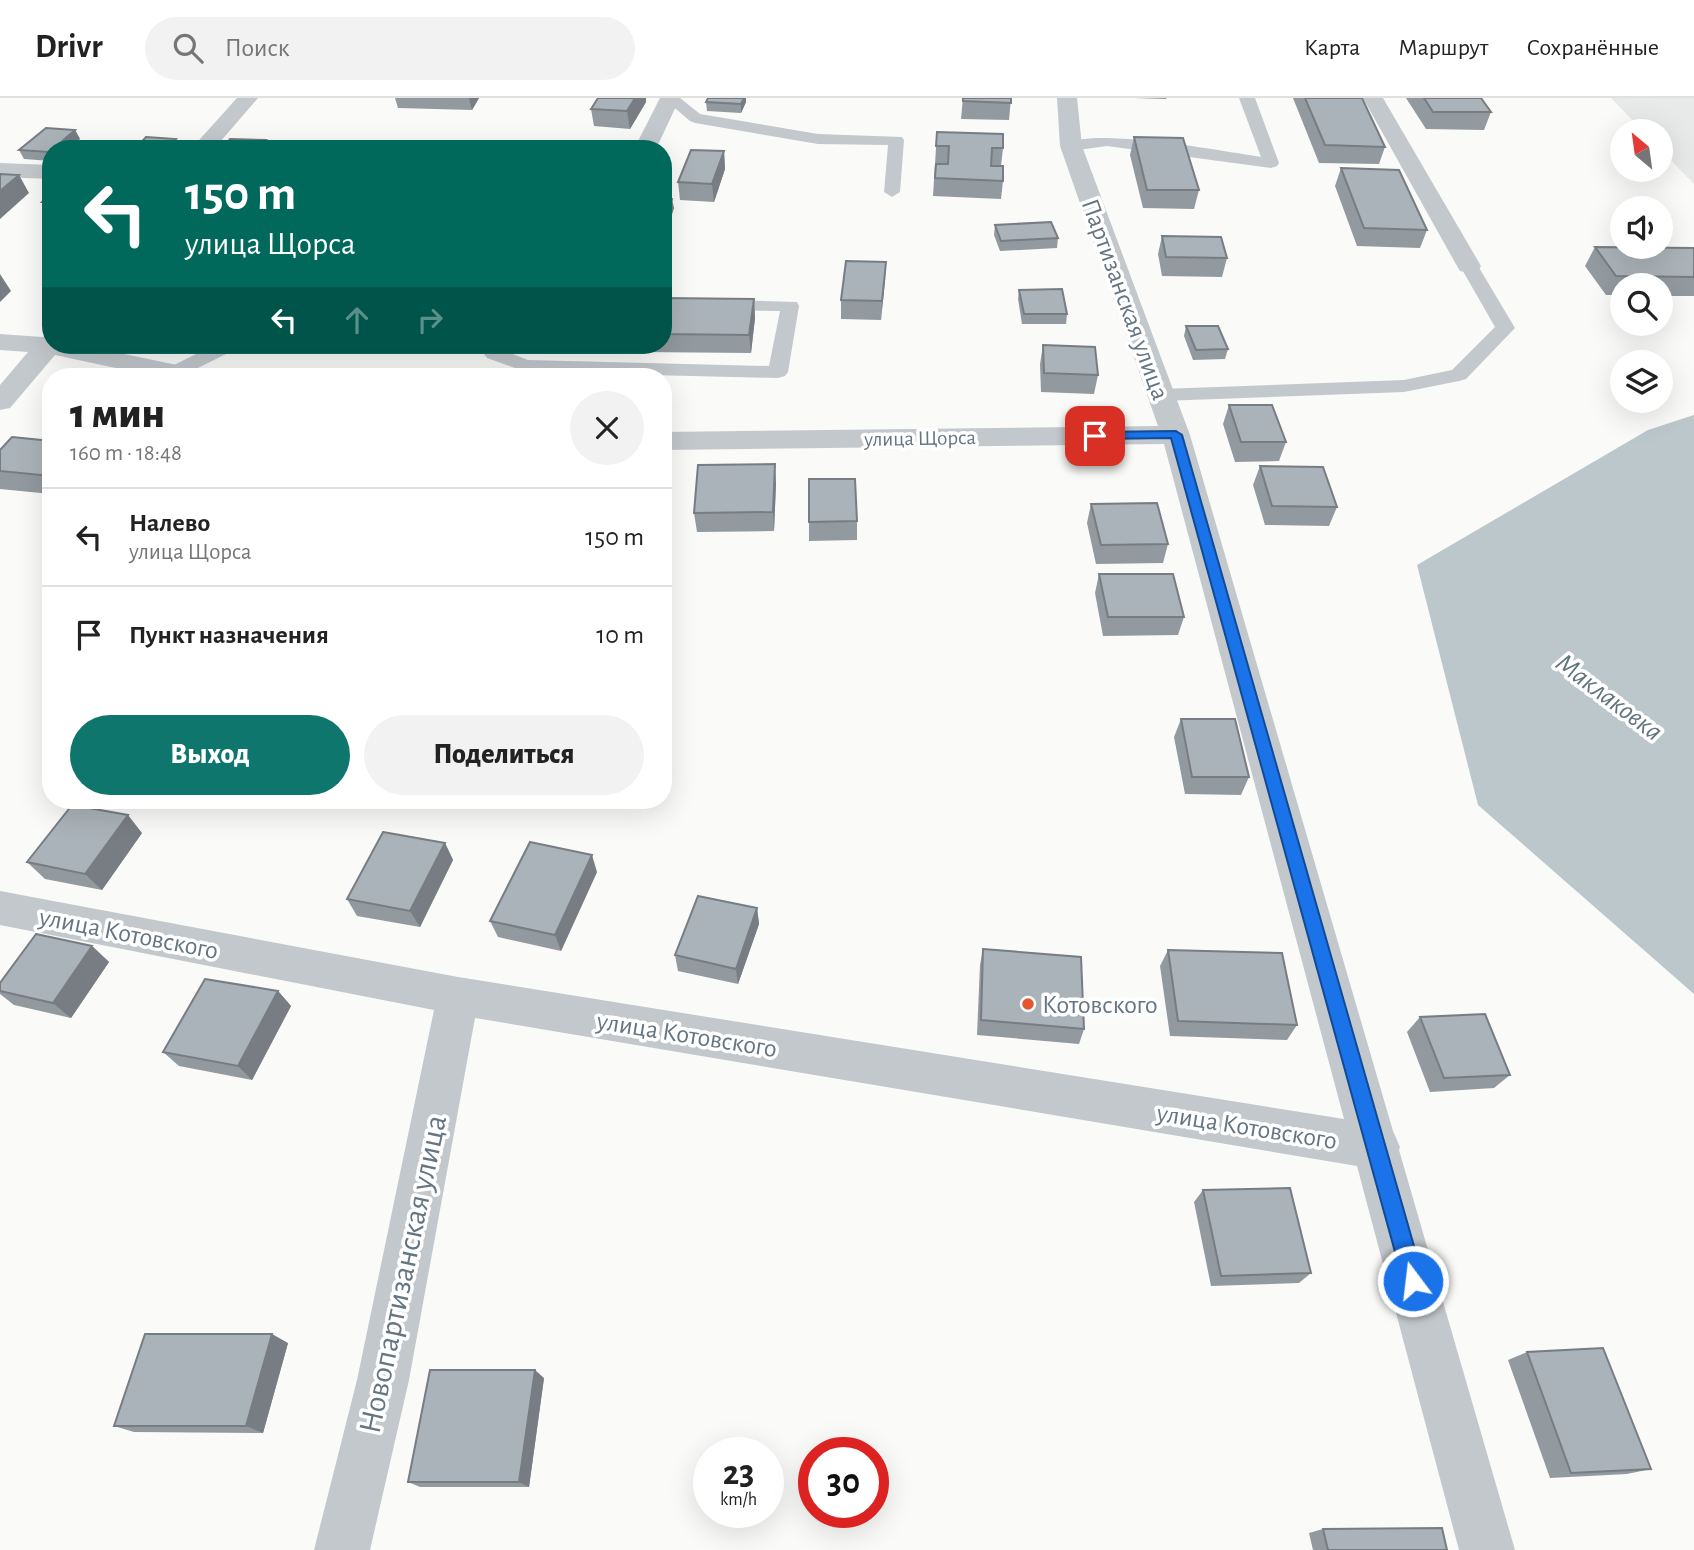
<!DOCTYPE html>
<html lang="ru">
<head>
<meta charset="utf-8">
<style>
	:root { --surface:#fff; --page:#f2f2f2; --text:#222; --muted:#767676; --line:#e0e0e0; --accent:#0f766e }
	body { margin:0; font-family:"Alegreya Sans",sans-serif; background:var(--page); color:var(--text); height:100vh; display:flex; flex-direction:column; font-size:26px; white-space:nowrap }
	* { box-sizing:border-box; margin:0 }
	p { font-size:23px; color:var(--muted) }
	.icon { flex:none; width:38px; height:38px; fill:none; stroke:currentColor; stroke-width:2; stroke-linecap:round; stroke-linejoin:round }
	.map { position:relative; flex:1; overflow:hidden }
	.drawer { position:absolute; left:42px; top:270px; width:630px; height:441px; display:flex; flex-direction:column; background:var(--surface); border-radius:28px; box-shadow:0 7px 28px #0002 }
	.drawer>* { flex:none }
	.banner { position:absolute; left:42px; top:42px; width:630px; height:214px; border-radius:28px; box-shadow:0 7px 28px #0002; background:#00695c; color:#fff; overflow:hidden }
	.needle { width:46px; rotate:331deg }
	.fabs { position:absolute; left:1610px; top:21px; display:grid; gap:14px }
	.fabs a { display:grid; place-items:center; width:63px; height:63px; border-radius:50%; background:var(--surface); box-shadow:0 7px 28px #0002; font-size:35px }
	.speed { position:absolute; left:693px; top:1339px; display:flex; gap:14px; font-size:35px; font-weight:700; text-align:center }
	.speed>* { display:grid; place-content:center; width:91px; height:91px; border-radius:50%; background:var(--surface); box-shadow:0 7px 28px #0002; line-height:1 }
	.speed small { font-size:18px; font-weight:400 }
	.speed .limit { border:10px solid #d22; background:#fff; color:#111 }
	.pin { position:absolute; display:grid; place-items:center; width:60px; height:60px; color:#fff; margin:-30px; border-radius:14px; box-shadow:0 4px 10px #0006 }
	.me { position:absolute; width:77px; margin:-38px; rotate:345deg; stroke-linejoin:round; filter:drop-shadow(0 0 5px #0008) }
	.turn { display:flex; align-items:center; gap:24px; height:147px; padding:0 28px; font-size:32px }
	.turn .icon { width:91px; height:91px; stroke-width:2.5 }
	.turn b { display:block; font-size:49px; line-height:60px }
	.lanes { display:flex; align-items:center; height:66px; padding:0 28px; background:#0003; justify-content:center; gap:35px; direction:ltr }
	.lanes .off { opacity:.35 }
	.round { display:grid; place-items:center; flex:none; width:74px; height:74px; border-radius:37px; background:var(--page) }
	.head { display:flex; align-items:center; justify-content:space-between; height:119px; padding:0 28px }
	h1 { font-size:42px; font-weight:800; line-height:52px }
	.button { display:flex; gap:14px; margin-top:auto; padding:14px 28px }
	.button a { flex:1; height:80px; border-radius:42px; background:var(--accent); color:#fff; font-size:28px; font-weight:800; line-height:80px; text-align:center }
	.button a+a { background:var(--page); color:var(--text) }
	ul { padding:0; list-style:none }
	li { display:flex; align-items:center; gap:21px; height:98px; padding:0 28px; border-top:2px solid var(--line) }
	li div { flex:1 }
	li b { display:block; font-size:26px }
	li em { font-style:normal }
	header { display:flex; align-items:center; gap:42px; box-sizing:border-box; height:98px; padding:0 35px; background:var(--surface); border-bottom:2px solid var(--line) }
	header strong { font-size:33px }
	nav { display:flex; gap:38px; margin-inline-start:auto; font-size:24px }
	.search { width:490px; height:63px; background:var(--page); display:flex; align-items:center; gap:18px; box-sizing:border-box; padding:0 24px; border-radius:38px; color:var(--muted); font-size:26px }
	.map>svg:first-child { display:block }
</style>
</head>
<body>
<header>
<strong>Drivr</strong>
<div class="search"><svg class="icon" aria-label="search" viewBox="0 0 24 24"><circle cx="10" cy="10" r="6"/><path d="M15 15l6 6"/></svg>Поиск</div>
<nav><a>Карта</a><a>Маршрут</a><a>Сохранённые</a></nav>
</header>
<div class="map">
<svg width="1694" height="1452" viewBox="0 0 1694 1452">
	<rect width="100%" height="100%" fill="#fafaf8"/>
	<path fill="#e8e9e9" d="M 1611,0 L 1694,0 L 1694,86 L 1661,52 L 1661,33 L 1643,33 Z"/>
	<path fill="#bbc7cb" d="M 1694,317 L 1694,896 L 1478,707 L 1417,467 L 1648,332 Z"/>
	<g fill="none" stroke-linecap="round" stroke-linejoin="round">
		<path fill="#c3c8cc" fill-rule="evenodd" d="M 663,0 L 680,0 L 700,16 L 818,36 L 902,39 L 904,42 L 900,94 L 892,99 L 884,94 L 888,47 L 818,46 L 695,25 L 690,23 Z
			M 1239,0 L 1255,0 L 1279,65 L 1277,68 L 1271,70 L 1107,48 L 1071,53 L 1063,48 C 1084,27 1227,54 1261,59 Z
			M 1469,163 L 1478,168 L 1515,230 L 1466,281 L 1459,283 L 1404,294 L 1161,303 L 1154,301 L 1151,297 L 1154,293 L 1161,291 L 1404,282 L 1452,272 L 1495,229 L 1460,168 Z
			M 663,200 L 797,204 L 799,208 L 788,274 L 785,278 L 778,280 L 526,274 L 487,260 L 484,256 L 487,247 L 507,247 L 505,253 L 528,262 L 769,268 L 780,213 L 663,212 Z
			M 214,247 L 239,247 L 236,251 L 184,277 L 170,277 L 167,273 L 170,269 Z"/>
		<path fill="#c3c8cc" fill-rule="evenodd" d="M 237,0 L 258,0 L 214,51 L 191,51 Z
			M 660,0 L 680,0 L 656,51 L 634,51 Z
			M 1057,0 L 1077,0 L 1082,48 L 1190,337 L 1393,1033 L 1400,1049 L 1399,1052 L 1515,1452 L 1459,1452 L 1357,1068 L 475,920 L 409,1282 L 370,1452 L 314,1452 L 357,1282 L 434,912 L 0,827 L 0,793 L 458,879 L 1344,1021 L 1164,346 L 663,352 L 663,334 L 1158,328 L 1060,48 Z
			M 1363,0 L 1383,0 L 1481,168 L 1478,173 L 1469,175 L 1460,173 L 1457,168 Z
			M 0,65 L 51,67 L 51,81 L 0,79 Z
			M 0,236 L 42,239 L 51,237 L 51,247 L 81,247 L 201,272 L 205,278 L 153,278 L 55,257 L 10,310 L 0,312 L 0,287 L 28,254 L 0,252 Z"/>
	</g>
	<path fill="#929a9f" d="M 395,0 L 479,0 L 472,12 L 398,10 Z
		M 963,0 L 1011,0 L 1009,22 L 961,21 Z
		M 1134,0 L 1167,0 L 1166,1 Z
		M 1293,0 L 1362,0 L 1385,49 L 1379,66 L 1319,65 Z
		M 1406,0 L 1481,0 L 1491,14 L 1484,32 L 1426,31 Z
		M 646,4 L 630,31 L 594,28 L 591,11 Z
		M 706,4 L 746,4 L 741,15 L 707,13 Z
		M 75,32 L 80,41 L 51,51 L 51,63 L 24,61 L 19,52 Z
		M 937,34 L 1003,50 L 1001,68 L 1003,83 L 1001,101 L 933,98 Z
		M 1134,39 L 1199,92 L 1194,111 L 1143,110 L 1130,57 Z
		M 724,53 L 725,71 L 714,104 L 680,102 L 678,84 Z
		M 1341,70 L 1427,132 L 1420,150 L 1357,148 L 1335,88 Z
		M 663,100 L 674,110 L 666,134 L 663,134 Z
		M 42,104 L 51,104 L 51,113 L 47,113 Z
		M 995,127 L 1058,140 L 1057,150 L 1000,153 L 994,137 Z
		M 1162,138 L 1227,160 L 1222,179 L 1162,178 L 1158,156 Z
		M 1595,149 L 1694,150 L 1694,198 L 1661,198 L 1661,187 L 1622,187 L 1622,197 L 1606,197 L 1585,168 Z
		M 886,164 L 881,222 L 841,221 L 841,202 Z
		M 1019,192 L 1067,216 L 1066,226 L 1022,226 L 1018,201 Z
		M 663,200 L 754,201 L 755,220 L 751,255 L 527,253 L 525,247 L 663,247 Z
		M 1186,228 L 1228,251 L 1225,261 L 1193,262 L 1184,238 Z
		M 1043,247 L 1098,277 L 1094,296 L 1041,294 L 1040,266 Z
		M 1229,307 L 1286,344 L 1279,363 L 1235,364 L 1223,326 Z
		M 51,343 L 51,396 L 0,391 L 0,352 Z
		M 1260,368 L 1337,409 L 1329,428 L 1265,427 L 1253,387 Z
		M 776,385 L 774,433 L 697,434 L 694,415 Z
		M 1091,406 L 1168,446 L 1163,465 L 1096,466 L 1087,425 Z
		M 857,423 L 857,442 L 809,443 L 809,424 Z
		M 1099,476 L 1184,519 L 1178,537 L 1103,538 L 1095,495 Z
		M 1181,621 L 1249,679 L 1241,697 L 1185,696 L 1174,639 Z
		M 142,735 L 102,792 L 45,781 L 27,764 Z
		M 445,745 L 453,762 L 420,829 L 357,818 L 347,801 Z
		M 597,774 L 561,853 L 498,839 L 490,823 Z
		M 757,810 L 759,826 L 738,886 L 678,873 L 675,857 Z
		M 92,848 L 109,864 L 71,920 L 14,907 L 0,896 L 0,885 Z
		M 983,851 L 1084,931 L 1079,946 L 977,937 L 980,867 Z
		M 1168,852 L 1297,927 L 1287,942 L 1170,938 L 1160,868 Z
		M 278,893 L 291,908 L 252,982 L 179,968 L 163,954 Z
		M 1420,919 L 1510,977 L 1494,990 L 1430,994 L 1407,934 Z
		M 1203,1092 L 1311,1175 L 1299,1185 L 1211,1188 L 1194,1104 Z
		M 288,1245 L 263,1335 L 134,1334 L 114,1328 Z
		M 1527,1254 L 1651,1371 L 1627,1376 L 1550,1380 L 1508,1262 Z
		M 544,1280 L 529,1389 L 420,1389 L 408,1384 Z
		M 1323,1431 L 1447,1452 L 1313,1452 L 1309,1435 Z"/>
	<path fill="#777d82" d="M 469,0 L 479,0 L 472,12 Z
		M 635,0 L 646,0 L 646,4 L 630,31 L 627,13 Z
		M 744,0 L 746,0 L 746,4 L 741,15 L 741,6 Z
		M 75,32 L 80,41 L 68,51 L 53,51 Z
		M 176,41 L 180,50 L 179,51 L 167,51 Z
		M 266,42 L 269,51 L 259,51 Z
		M 724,53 L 725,71 L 714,104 L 712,86 Z
		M 19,77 L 29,95 L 0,121 L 0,93 Z
		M 672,101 L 674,110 L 666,134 L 665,125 Z
		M 886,164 L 885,183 L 881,222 L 882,203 Z
		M 0,176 L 11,193 L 0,204 Z
		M 754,201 L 755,220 L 751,255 L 749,237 Z
		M 775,366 L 776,385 L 774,433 L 773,414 Z
		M 128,717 L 142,735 L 102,792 L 85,776 Z
		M 445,745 L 453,762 L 420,829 L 410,813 Z
		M 592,757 L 597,774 L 561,853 L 555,837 Z
		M 757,810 L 759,826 L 738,886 L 736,871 Z
		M 92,848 L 109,864 L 71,920 L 53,905 Z
		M 278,893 L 291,908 L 252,982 L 238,968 Z
		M 272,1236 L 288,1245 L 263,1335 L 246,1328 Z
		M 535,1272 L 544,1280 L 529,1389 L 519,1384 Z"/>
	<path fill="#aab3b9" stroke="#777d82" stroke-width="2" d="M 598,0 L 635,0 L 627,13 L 591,11 Z
		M 708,0 L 744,0 L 741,6 L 706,4 Z
		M 963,0 L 1011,0 L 1011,5 L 963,3 Z
		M 1305,0 L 1362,0 L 1385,49 L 1325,47 Z
		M 1424,0 L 1481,0 L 1491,14 L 1433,14 Z
		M 46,30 L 75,32 L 53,51 L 51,51 L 49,54 L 19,52 Z
		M 937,34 L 1003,36 L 1003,50 L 992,50 L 991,68 L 1003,68 L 1003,83 L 935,80 L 936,66 L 948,66 L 949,48 L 936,48 Z
		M 146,39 L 176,41 L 167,51 L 135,51 Z
		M 1134,39 L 1183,40 L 1199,92 L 1147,92 Z
		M 230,41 L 266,42 L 259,51 L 222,51 Z
		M 691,52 L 724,53 L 712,86 L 678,84 Z
		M 1341,70 L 1399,72 L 1427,132 L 1364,130 Z
		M 0,76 L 19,77 L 0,93 Z
		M 51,94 L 51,104 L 42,104 Z
		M 663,100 L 672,101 L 665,125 L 663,125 Z
		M 1051,124 L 1058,140 L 1001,143 L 995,127 Z
		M 1162,138 L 1221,139 L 1227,160 L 1166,159 Z
		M 1595,149 L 1694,150 L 1694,179 L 1616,178 Z
		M 846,163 L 886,164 L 882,203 L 841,202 Z
		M 1062,191 L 1067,216 L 1024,216 L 1019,192 Z
		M 663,200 L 754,201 L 749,237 L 663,236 Z
		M 1186,228 L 1218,228 L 1228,251 L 1196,252 Z
		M 1043,247 L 1095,249 L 1098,277 L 1044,275 Z
		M 1229,307 L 1272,307 L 1286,344 L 1241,344 Z
		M 12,339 L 51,343 L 51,378 L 0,373 L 0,352 Z
		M 775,366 L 773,414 L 694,415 L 698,367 Z
		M 1260,368 L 1323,369 L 1337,409 L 1272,408 Z
		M 809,381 L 855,381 L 857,423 L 809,424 Z
		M 1157,405 L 1168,446 L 1101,447 L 1091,406 Z
		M 1099,476 L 1173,476 L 1184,519 L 1108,519 Z
		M 1181,621 L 1235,621 L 1249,679 L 1192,679 Z
		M 72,707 L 128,717 L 85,776 L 27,764 Z
		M 383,734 L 445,745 L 410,813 L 347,801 Z
		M 530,744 L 592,757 L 555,837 L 490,823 Z
		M 698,798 L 757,810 L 736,871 L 675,857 Z
		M 36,836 L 92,848 L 53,905 L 0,893 L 0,885 Z
		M 983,851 L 1081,859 L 1084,931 L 981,922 Z
		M 1168,852 L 1282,855 L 1297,927 L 1178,923 Z
		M 205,881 L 278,893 L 238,968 L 163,954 Z
		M 1485,916 L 1510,977 L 1444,980 L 1420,919 Z
		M 1290,1090 L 1311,1175 L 1221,1178 L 1203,1092 Z
		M 145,1236 L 272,1236 L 246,1328 L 114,1328 Z
		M 1603,1250 L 1651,1371 L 1571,1375 L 1527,1254 Z
		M 430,1272 L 535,1272 L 519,1384 L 408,1384 Z
		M 1442,1430 L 1447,1452 L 1328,1452 L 1323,1431 Z"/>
	<path fill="#1a73e8" stroke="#114b97" stroke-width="2" d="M 1176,333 L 1182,337 L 1424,1183 L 1421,1191 L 1413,1194 L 1406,1191 L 1403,1183 L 1171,340 L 1095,341 L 1089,338 L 1095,334 Z"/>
	<circle fill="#e4572e" stroke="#fff" stroke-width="2.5" cx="1028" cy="906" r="7"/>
	<g text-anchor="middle" stroke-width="7" stroke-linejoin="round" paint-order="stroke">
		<g font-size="21" fill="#657683" stroke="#fff">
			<text transform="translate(920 340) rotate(-1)" y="7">улица Щорса</text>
		</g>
		<g font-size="26" fill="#657683" stroke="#fff">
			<text transform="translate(1126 201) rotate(70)" y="9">Партизанская улица</text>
			<text transform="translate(129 835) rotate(11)" y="9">улица Котовского</text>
			<text transform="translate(687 936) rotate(9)" y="9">улица Котовского</text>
			<text transform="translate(1247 1028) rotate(9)" y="9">улица Котовского</text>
		</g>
		<g font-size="26" fill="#657683" stroke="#fff" text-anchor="start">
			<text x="1042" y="915">Котовского</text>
		</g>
		<g font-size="28" font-style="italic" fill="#60757c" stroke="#fff">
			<text transform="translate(1610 598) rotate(37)" y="10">Маклаковка</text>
		</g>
		<g font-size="32" fill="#657683" stroke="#fff">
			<text transform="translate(402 1176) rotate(-78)" y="11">Новопартизанская улица</text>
		</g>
	</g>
</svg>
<div class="fabs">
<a><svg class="needle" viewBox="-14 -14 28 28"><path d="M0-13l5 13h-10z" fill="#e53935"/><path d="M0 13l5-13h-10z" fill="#767676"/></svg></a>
<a><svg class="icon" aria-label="sound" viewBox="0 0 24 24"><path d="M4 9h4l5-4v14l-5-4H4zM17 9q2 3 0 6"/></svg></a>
<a><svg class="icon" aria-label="search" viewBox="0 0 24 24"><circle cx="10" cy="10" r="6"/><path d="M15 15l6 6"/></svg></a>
<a><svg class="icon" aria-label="layers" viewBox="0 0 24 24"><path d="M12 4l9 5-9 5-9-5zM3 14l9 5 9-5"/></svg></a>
</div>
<div class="speed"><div>23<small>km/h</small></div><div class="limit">30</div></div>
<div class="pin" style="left:1095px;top:338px;background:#d93025"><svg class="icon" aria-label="arrive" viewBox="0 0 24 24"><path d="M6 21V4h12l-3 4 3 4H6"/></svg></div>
<svg class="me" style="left:1413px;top:1183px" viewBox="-20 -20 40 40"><circle r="17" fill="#1a73e8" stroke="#fff" stroke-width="3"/><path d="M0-11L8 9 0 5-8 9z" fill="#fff"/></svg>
<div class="banner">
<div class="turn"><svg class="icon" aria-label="left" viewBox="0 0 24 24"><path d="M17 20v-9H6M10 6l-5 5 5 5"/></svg><div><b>150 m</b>улица Щорса</div></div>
<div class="lanes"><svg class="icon" aria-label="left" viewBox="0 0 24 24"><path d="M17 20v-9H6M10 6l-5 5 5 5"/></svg><svg class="icon off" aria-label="ahead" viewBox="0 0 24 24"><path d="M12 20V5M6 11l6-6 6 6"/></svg><svg class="icon off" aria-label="right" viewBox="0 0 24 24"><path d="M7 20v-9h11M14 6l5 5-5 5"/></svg></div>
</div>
<section class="drawer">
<div class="head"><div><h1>1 мин</h1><p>160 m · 18:48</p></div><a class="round"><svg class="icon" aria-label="close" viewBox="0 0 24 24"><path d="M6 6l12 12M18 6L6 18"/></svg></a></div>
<ul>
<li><svg class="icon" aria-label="left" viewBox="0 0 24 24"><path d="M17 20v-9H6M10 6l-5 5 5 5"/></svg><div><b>Налево</b><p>улица Щорса</p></div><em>150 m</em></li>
<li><svg class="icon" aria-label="arrive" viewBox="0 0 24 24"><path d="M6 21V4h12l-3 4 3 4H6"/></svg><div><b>Пункт назначения</b></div><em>10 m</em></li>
</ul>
<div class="button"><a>Выход</a><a>Поделиться</a></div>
</section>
</div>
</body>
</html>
